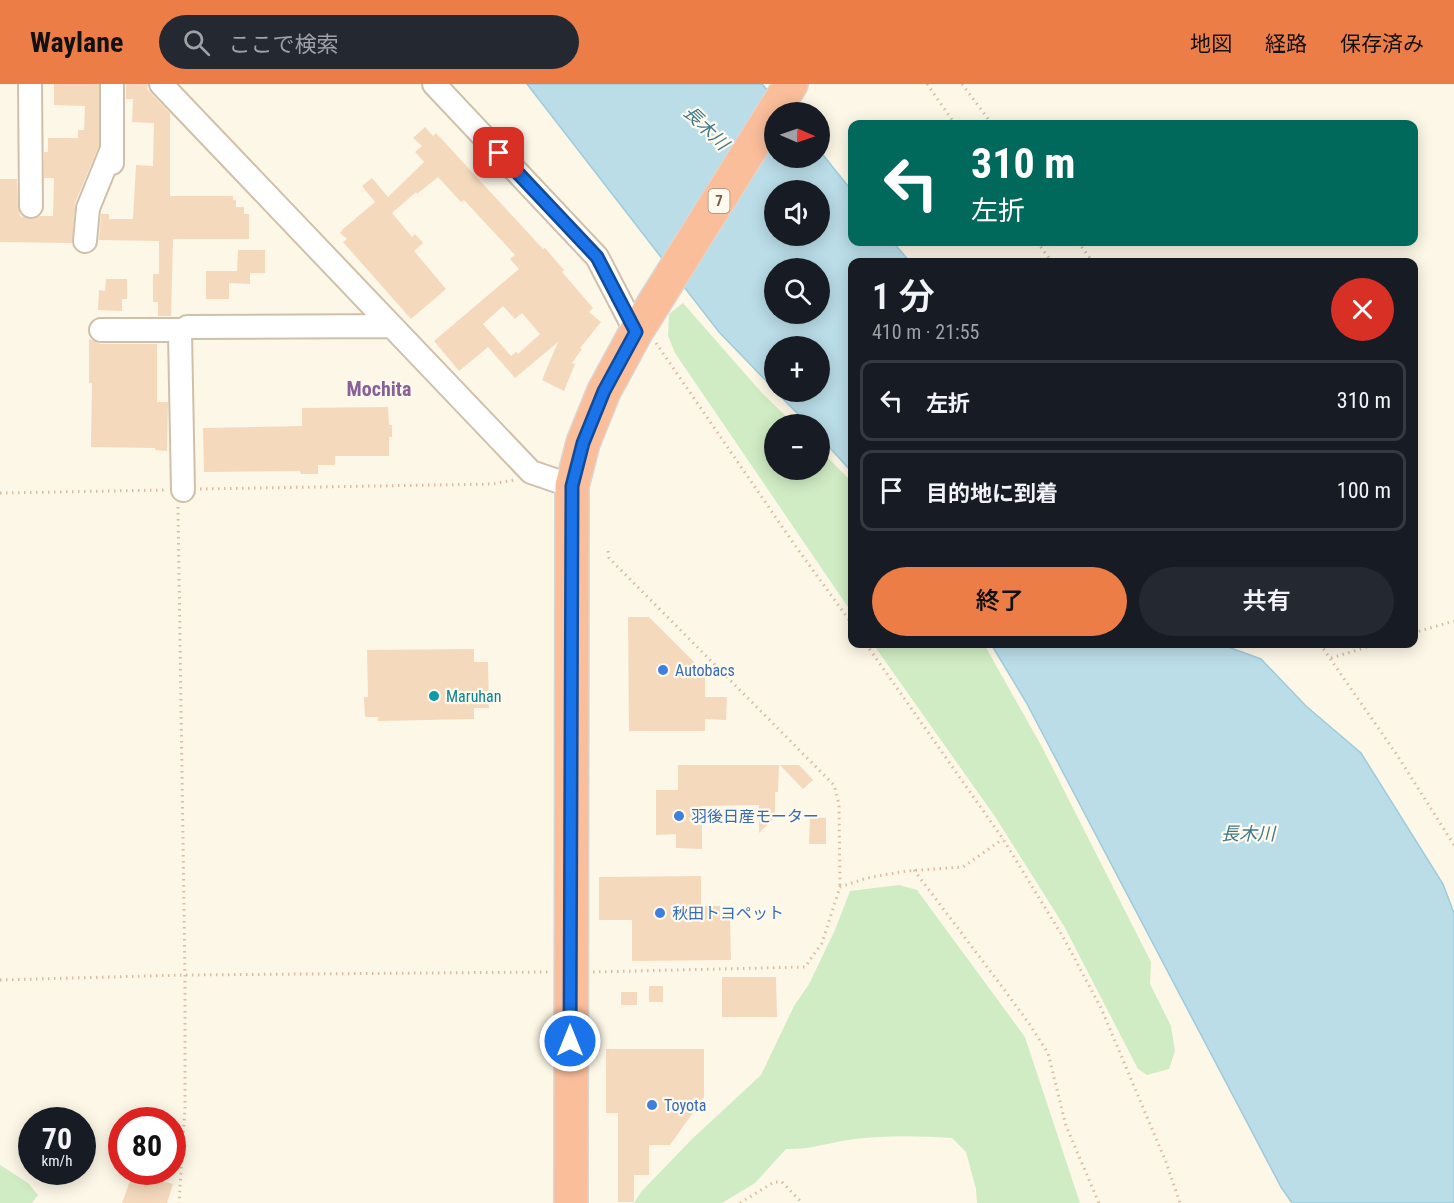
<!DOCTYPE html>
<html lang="ja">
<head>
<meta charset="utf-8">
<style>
	:root { --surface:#171b24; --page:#242831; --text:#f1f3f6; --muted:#9ea1a6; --line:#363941; --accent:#ed7d47 }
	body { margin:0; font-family:"Roboto Condensed","Noto Sans JP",sans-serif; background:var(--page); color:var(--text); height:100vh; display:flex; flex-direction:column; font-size:22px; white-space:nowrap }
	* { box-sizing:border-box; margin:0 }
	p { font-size:20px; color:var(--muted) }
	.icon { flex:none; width:33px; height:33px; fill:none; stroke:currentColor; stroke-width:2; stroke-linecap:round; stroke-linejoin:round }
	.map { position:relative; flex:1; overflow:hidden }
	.panel { position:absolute; left:848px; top:174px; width:570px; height:390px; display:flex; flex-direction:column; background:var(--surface); border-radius:12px; box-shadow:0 3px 15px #0003 }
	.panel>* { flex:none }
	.hud { position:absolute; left:848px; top:36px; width:570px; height:126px; border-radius:12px; box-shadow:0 3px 15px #0003; background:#00695c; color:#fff; overflow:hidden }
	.needle { width:39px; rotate:92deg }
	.tools { position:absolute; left:764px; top:18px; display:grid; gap:12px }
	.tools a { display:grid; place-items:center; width:66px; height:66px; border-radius:50%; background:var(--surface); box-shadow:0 3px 15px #0003; font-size:30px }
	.speed { position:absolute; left:18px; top:1023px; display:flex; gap:12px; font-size:30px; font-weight:700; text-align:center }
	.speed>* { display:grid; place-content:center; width:78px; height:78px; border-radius:50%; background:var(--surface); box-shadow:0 3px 15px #0003; line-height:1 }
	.speed small { font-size:15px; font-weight:400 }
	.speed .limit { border:9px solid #d22; background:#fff; color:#111 }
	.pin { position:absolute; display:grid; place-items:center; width:51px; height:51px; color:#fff; margin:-26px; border-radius:12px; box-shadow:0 3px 9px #0006 }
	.me { position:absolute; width:66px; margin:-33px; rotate:0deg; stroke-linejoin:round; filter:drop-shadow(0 0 4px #0008) }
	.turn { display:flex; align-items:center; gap:21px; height:126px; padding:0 24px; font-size:27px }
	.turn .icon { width:78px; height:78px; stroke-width:2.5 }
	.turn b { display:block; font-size:42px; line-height:51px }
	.round { display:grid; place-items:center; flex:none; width:63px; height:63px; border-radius:32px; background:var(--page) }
	.summary { display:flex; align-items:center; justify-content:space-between; height:102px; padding:0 24px }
	h1 { font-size:36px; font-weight:600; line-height:45px }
	.cta { display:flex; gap:12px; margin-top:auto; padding:12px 24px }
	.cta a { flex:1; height:69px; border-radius:36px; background:var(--accent); color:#111; font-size:24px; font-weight:600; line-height:69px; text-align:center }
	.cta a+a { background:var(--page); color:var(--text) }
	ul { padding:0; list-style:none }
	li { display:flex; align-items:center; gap:18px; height:81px; margin:0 12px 9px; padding:0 12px; border:3px solid var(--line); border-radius:12px }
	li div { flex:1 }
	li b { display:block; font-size:22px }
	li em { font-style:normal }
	header { display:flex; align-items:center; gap:36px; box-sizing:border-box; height:84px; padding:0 30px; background:var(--accent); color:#111 }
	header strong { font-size:28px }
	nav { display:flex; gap:33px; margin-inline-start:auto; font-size:21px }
	.search { width:420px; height:54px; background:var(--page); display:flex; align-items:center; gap:15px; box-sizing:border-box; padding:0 21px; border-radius:33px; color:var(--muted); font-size:22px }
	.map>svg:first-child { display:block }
</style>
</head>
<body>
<header>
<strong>Waylane</strong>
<div class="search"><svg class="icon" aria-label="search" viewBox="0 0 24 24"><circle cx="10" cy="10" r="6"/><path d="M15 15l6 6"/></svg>ここで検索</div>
<nav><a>地図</a><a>経路</a><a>保存済み</a></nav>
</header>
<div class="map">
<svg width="1454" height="1119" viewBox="0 0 1454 1119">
	<rect width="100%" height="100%" fill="#fdf7e7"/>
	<path fill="#d0ecc4" d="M 683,219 L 762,309 L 794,340 L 774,340 L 774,386 L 819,386 L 819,365 L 852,398 L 852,529 L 675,269 L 668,252 L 669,230 Z
		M 873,560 L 984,560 L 1042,663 L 1151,878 L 1150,900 L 1171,942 L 1175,967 L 1169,985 L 1147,991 L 1138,985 L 1064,842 L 996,734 Z
		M 899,801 L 917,806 L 1025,953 L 1080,1119 L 977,1119 L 976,1105 L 966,1068 L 952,1054 C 919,1052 887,1051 855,1055 C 830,1058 810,1066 786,1065 L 755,1099 L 722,1119 L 634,1119 L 641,1108 L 692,1055 L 761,991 L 794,922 L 809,900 L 835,846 L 850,807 Z
		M 0,1081 L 28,1099 L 38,1111 L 32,1119 L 0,1119 Z"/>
	<path fill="#badde8" stroke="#9fcbdb" stroke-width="1.5" fill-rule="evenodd" d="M 527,0 L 762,0 L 787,28 L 774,28 L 774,74 L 819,74 L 819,66 L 852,107 L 852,158 L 893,158 L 910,178 L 852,178 L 852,388 L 819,352 L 819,340 L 808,340 L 776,308 L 819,308 L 819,262 L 774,262 L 774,305 L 719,248 ZM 774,106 L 819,106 L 819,152 L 774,152 ZM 774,184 L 819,184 L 819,230 L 774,230 Z
		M 991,560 L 1220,560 L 1261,575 L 1306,622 L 1361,669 L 1443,800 L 1454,829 L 1454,1119 L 1292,1119 L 1281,1103 L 1026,618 Z"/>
	<path fill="#f4d9bd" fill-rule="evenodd" d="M 54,0 L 99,0 L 99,62 L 75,119 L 72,159 L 0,158 L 0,95 L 17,95 L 18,122 L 20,132 L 31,135 L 40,132 L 53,132 L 54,94 L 44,94 L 44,68 L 48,68 L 48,54 L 78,54 L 78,46 L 84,46 L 85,22 L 54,21 Z
		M 126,0 L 148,0 L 147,5 L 170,29 L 170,112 L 233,112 L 233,116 L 236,116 L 236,123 L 244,123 L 244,130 L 249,130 L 249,155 L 173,155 L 171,232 L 158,232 L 158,218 L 153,218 L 153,190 L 159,190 L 159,157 L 99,156 L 101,130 L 109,130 L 109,135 L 133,135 L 136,81 L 153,82 L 154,39 L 132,38 L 133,15 L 126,15 Z
		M 425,43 L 433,52 L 436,49 L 543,165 L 545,164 L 564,186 L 562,188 L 593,224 L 589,228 L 601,238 L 580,264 L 582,265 L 572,279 L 575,280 L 564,307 L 542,296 L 558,258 L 515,294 L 488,263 L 459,287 L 434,257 L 519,185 L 510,175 L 515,171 L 464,116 L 461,118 L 438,93 L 417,110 L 416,108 L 392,129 L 412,153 L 415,150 L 423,159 L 414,167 L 446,205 L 411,235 L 343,158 L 347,155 L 340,149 L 343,145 L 375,118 L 362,102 L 372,94 L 388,113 L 424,78 L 415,68 L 422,62 L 413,54 ZM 503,222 L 515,235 L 522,229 L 540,250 L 518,270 L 516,268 L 511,272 L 483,240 Z
		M 238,166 L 265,166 L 265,189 L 250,189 L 250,200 L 229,199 L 229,215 L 206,215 L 206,187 L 237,187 Z
		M 106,195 L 127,195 L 127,215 L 122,215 L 122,227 L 98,226 L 99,206 L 105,207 Z
		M 89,255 L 101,260 L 157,260 L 157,318 L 168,318 L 167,367 L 155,366 L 155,364 L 91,363 L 92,299 L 89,299 Z
		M 388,323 L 389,341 L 392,341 L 392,353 L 389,353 L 389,372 L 335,372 L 335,381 L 318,381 L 318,390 L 301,390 L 300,387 L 204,388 L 203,344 L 302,342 L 302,324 Z
		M 628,533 L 649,533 L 697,581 L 696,591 L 705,591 L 705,613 L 727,613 L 726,636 L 705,635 L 705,647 L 629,647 Z
		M 474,565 L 474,578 L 488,578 L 489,624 L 474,624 L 474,635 L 378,637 L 378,633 L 365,633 L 364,613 L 368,613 L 367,566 Z
		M 678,681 L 779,681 L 778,708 L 775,708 L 775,733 L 759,749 L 759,721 L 702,722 L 702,765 L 676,764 L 676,750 L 656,751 L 656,706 L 678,706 Z
		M 780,681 L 799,681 L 813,696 L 803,705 Z
		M 810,733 L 826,734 L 826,760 L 809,760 Z
		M 701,792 L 701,822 L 720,822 L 720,836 L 730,836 L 731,876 L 632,877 L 632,836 L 599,836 L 599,793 Z
		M 722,893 L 776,893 L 777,933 L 722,933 Z
		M 649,902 L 663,902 L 663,918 L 649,918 Z
		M 621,908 L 637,908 L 637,921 L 621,921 Z
		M 606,965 L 704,965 L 704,1013 L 670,1061 L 649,1061 L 649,1091 L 634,1091 L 634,1118 L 618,1118 L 618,1029 L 606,1029 Z
		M 133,1088 L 173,1100 L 167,1119 L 122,1119 Z"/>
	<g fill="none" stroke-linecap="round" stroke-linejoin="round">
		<g stroke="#d0c0ab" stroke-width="26">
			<path id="minor" d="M 30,0 L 31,122
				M 112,0 L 112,79
				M 161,0 L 531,388 L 572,402
				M 434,0 L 597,173 L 636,248
				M 85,157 L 88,124 L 112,65
				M 101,246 L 184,246
				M 183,406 L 180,249 L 187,243 L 391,242"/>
		</g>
		<g stroke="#dcd5d0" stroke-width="36">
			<path id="highway" d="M 571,1119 L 572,402 L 583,359 L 604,307 L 636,248 L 791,0"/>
		</g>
		<path stroke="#dabc9f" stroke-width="3" stroke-dasharray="1.5 4.5" stroke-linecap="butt" d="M 927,0 L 955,40
			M 962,0 L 992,40
			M 1037,158 L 1052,178
			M 1078,158 L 1093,178
			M 656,259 L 794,460 L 852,540
			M 200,405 L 492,400 L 514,396
			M 0,409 L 166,406
			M 178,423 L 185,891 L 185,1024 L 179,1119
			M 608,467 L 609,474 L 834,701 L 839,720 L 840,803
			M 1413,549 L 1454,537
			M 866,560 L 1003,755 L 1063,853 L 1101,924 L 1166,1078 L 1180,1119
			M 1320,560 L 1397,671 L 1454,761
			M 1347,560 L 1356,564
			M 1331,574 L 1377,560
			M 914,786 L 1006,908 L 1030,941 L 1048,969 L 1066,1042 L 1099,1119
			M 593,888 L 805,883 L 822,859 L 840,803 L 867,794 L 906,787 L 963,783 L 1003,755
			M 0,896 L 185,891 L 548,888
			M 740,1119 L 774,1098 L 782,1098 L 802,1119"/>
		<use href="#minor" stroke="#fff" stroke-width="22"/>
		<use href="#highway" stroke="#fabe9b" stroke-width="33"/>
	</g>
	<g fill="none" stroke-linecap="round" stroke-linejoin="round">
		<g stroke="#114b97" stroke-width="15">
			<path id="route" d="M 499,69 L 597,173 L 636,248 L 604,307 L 583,359 L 572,402 L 570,957"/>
		</g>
		<use href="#route" stroke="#1a73e8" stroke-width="10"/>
	</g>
	<g fill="#3f7fe0" stroke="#fffaee" stroke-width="2">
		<circle cx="663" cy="586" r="6"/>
		<circle cx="679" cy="732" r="6"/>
		<circle cx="660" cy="829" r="6"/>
		<circle cx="652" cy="1021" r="6"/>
	</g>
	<circle fill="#0f9aa8" stroke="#fffaee" stroke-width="2" cx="434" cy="612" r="6"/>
	<g text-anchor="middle" stroke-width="4.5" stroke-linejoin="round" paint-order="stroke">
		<rect fill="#fffaee" stroke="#a18e7a" stroke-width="1.5" x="708.5" y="105" width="21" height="24" rx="4.5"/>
		<g font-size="15" font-weight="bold" fill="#795f49">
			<text x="719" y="122">7</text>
		</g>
		<g font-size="16" fill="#366cbe" stroke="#fffaee" text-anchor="start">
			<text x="675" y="592">Autobacs</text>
			<text x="691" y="738">羽後日産モーター</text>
			<text x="672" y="835">秋田トヨペット</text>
			<text x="664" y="1027">Toyota</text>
		</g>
		<g font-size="16" fill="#0d838f" stroke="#fffaee" text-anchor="start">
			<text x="446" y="618">Maruhan</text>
		</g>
		<g font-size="18" font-style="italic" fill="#41798d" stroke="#fffaee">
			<text transform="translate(706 44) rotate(44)" y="6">長木川</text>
			<text x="1248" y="756">長木川</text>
		</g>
		<g font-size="20" font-weight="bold" fill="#896195" stroke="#fffaee">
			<text x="379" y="312">Mochita</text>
		</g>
	</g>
</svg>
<div class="tools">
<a><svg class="needle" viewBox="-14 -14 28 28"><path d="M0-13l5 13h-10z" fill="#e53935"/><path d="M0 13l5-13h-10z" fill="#9ea1a6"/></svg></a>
<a><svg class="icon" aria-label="sound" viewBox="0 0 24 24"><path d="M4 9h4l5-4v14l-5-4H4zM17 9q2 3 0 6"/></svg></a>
<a><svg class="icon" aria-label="search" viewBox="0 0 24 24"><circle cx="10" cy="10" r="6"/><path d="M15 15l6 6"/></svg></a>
<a>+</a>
<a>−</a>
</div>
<div class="speed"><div>70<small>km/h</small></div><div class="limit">80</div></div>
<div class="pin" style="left:499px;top:69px;background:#d93025"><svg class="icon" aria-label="arrive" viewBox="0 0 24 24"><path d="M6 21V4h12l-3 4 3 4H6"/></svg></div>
<svg class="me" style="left:570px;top:957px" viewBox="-20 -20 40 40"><circle r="17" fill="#1a73e8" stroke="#fff" stroke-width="3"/><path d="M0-11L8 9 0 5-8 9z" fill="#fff"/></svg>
<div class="hud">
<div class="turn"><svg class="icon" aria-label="left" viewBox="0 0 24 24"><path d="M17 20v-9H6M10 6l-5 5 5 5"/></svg><div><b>310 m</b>左折</div></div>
</div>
<section class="panel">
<div class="summary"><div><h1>1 分</h1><p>410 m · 21:55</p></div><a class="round" style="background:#d93025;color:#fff"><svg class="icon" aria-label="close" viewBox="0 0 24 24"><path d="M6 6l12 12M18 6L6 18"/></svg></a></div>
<ul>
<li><svg class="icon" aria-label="left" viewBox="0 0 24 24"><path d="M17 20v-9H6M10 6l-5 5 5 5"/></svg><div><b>左折</b></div><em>310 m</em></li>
<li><svg class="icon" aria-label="arrive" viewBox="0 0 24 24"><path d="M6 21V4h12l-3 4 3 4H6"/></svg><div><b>目的地に到着</b></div><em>100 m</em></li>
</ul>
<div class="cta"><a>終了</a><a>共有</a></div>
</section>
</div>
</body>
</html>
